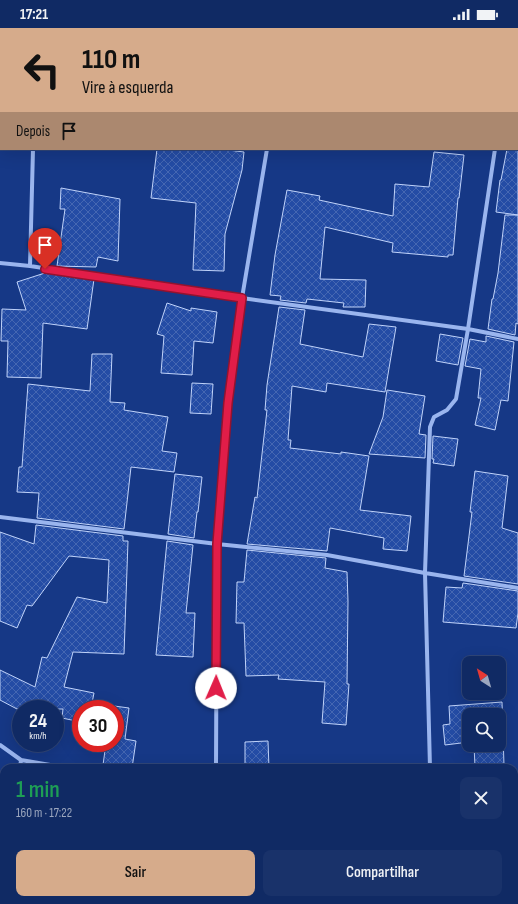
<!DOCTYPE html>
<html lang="pt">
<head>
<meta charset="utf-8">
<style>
	:root { --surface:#102a64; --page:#19326a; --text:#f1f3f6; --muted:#9ca7bf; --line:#304678; --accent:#d6ab8b }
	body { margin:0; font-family:"Sofia Sans Condensed",sans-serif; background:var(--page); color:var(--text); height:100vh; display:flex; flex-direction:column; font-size:15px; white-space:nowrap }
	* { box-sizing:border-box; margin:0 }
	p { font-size:13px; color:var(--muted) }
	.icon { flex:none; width:22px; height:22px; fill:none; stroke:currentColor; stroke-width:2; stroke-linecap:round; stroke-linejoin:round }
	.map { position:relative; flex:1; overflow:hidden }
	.panel { position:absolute; left:0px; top:736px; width:518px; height:140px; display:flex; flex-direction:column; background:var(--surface); border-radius:12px 12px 0 0; box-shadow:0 4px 16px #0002,0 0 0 1px var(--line) }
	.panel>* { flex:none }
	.guide { position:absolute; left:0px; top:0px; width:518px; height:122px; box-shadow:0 4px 16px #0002,0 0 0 1px var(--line); background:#d6ab8b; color:#111; overflow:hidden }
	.needle { width:26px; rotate:323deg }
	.buttons { position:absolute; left:462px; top:628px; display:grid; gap:8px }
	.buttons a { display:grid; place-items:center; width:44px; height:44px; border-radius:8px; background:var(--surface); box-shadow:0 4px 16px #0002,0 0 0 1px var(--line); font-size:20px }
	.speed { position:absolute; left:12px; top:672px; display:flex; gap:8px; font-size:20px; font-weight:700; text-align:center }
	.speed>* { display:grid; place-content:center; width:52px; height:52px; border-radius:50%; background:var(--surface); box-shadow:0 4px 16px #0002,0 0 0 1px var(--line); line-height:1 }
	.speed small { font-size:10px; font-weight:400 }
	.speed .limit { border:6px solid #d22; background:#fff; color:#111 }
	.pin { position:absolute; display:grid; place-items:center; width:34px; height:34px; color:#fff; margin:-41px -17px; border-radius:50% 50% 50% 0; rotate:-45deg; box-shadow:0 0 4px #0007 }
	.pin .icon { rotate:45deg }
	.me { position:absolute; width:44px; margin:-22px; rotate:1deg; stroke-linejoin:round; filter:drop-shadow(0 0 3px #0008) }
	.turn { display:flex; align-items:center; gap:14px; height:84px; padding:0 16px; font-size:18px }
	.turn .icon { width:52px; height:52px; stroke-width:2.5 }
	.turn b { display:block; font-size:28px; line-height:34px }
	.then { display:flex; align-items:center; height:38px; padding:0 16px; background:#0003; gap:8px; font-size:15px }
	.round { display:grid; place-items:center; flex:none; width:42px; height:42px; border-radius:8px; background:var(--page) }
	.headline { display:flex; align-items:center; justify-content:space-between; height:68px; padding:0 16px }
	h1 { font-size:24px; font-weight:600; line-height:30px; color:#1e9e55 }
	.cta { display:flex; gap:8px; margin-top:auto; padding:8px 16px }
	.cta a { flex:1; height:46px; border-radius:8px; background:var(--accent); color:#111; font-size:16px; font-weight:600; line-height:46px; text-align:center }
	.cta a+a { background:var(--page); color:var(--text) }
	.status { display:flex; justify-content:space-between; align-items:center; height:28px; padding:0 20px; background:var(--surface); direction:ltr }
	.status svg { height:11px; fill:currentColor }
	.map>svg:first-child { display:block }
</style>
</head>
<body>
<div class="status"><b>17:21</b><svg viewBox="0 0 49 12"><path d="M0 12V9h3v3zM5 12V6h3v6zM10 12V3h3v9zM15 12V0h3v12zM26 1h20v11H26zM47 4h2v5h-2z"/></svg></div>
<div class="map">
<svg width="518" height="876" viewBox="0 0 518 876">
	<defs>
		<pattern id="building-cross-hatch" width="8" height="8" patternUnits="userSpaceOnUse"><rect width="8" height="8" fill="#244ca5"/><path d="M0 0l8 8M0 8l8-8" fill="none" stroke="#4567b2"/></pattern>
	</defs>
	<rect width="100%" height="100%" fill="#163886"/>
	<path fill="url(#building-cross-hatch)" stroke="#c0d3fa" d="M 517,115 L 518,115 L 518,187 L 496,184 L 500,152 L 501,152 L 507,121 L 517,121 Z
		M 157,121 L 220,121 L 244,124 L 242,142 L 225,206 L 224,243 L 193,242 L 196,175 L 151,170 Z
		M 434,124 L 464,127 L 459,170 L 458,170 L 453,227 L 448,227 L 448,229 L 392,224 L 393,215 L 325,199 L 320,251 L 366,252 L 365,279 L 343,279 L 344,275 L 307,271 L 306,275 L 280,272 L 281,268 L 270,267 L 275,227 L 287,162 L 320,168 L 319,172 L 393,188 L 395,156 L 429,159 Z
		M 61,160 L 120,171 L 118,233 L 98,229 L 96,239 L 57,238 L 65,181 L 60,181 Z
		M 505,187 L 518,187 L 518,296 L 516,295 L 515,307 L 488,301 L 492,271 L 493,271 L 498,245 Z
		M 48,244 L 94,251 L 87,301 L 43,295 L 41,350 L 7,349 L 8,313 L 1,313 L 2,281 L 26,282 L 17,254 Z
		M 167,275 L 191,283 L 191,280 L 217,284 L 213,315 L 194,313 L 192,347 L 161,345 L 164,308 L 157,306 Z
		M 279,279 L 305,282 L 300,316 L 363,329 L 369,296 L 396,299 L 385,364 L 327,355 L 326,364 L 292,358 L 288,412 L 291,412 L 290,420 L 341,426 L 341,424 L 369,428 L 360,482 L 411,488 L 407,523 L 383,521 L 384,510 L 330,500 L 327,523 L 247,516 L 255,469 L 257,470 L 267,382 L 265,382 L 267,357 Z
		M 440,306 L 463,310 L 458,337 L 436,333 Z
		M 486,308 L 514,314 L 508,373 L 501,372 L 495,402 L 475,397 L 481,370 L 478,370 L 481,341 L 465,338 L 470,311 L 486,314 Z
		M 92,326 L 112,326 L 110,374 L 125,375 L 124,382 L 168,389 L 162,423 L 177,425 L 174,444 L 131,439 L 124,501 L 37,490 L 39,465 L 17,464 L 19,439 L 22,439 L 28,356 L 90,363 Z
		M 192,355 L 213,356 L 211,386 L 190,385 Z
		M 387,362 L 425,368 L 419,406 L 426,407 L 425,430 L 369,426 L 383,389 Z
		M 433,408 L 458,411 L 454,438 L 433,435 L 434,431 L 432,431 Z
		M 475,443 L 508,448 L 502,500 L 518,505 L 518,556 L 464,548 L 472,484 L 470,484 Z
		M 175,446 L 202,449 L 198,484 L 197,484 L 194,510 L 168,506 Z
		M 36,497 L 123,508 L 123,513 L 128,513 L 124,626 L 73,624 L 64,659 L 94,665 L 92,675 L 129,680 L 125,711 L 136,713 L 132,740 L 103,737 L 106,715 L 115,715 L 115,681 L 81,681 L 81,694 L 62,690 L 63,681 L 17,681 L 0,672 L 0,642 L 35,659 L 42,629 L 47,630 L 77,569 L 107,575 L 109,532 L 69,528 L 32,578 L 27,577 L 17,600 L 0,593 L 0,504 L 34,516 Z
		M 167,513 L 193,517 L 186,585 L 195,585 L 193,629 L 156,627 Z
		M 247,522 L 326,530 L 325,540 L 347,544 L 348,573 L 347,656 L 349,656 L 346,697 L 322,695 L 325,654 L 278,651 L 279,647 L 246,648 L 244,595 L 236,595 L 237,554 L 244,554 Z
		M 463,555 L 518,563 L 518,585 L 516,600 L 443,594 L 446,559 L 462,560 Z
		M 502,674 L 504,738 L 475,739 L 474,717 L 499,717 L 499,687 L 469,687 L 469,714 L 445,717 L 443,697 L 450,696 L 449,678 Z
		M 268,713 L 269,740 L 245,740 L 245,714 Z"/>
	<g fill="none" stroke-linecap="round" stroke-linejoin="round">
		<path stroke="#9ab5ee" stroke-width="4" d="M 388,0 L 392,1
			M 37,1 L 37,0
			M 284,1 L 284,0
			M 516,1 L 517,0
			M 517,28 L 518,28
			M 0,235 L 30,238 L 242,270 L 468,301 L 518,311
			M 30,238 L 33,121
			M 0,489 L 217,516 L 327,527 L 425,545 L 518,560
			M 0,717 L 21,732 L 68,740
			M 20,740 L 21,732
			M 216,740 L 217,516 L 228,375 L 242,270 L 267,121
			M 430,740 L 425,545 L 430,399 L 434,389 L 447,382 L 456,371 L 468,301 L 495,121
			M 514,805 L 518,806
			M 435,872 L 435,876
			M 11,876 L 11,872
			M 215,876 L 215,872"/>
	</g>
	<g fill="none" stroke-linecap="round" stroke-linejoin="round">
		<g stroke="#92132f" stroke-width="10">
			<path id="route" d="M 45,241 L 242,270 L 228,375 L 217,516 L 216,660"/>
		</g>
		<use href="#route" stroke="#e11d48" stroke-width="7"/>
	</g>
</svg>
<div class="buttons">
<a><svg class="needle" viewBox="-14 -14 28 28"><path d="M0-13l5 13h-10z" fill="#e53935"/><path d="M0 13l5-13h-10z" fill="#9ca7bf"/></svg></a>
<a><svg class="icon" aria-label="search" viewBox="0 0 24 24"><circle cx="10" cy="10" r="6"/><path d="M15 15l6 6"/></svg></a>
</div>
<div class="speed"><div>24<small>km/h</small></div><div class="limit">30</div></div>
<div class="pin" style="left:45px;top:241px;background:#d93025"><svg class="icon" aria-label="arrive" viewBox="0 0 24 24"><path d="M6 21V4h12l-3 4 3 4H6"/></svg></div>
<svg class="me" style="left:216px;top:660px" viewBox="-20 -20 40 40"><circle r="19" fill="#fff"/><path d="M0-13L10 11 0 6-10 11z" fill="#e11d48"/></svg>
<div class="guide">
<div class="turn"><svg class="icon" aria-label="left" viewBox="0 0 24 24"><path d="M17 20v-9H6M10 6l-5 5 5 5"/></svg><div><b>110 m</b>Vire à esquerda</div></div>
<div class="then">Depois<svg class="icon" aria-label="arrive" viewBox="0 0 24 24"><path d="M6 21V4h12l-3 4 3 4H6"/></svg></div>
</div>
<section class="panel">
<div class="headline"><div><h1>1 min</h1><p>160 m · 17:22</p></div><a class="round"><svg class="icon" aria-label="close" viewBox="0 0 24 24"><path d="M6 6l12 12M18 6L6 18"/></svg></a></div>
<div class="cta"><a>Sair</a><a>Compartilhar</a></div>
</section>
</div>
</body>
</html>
